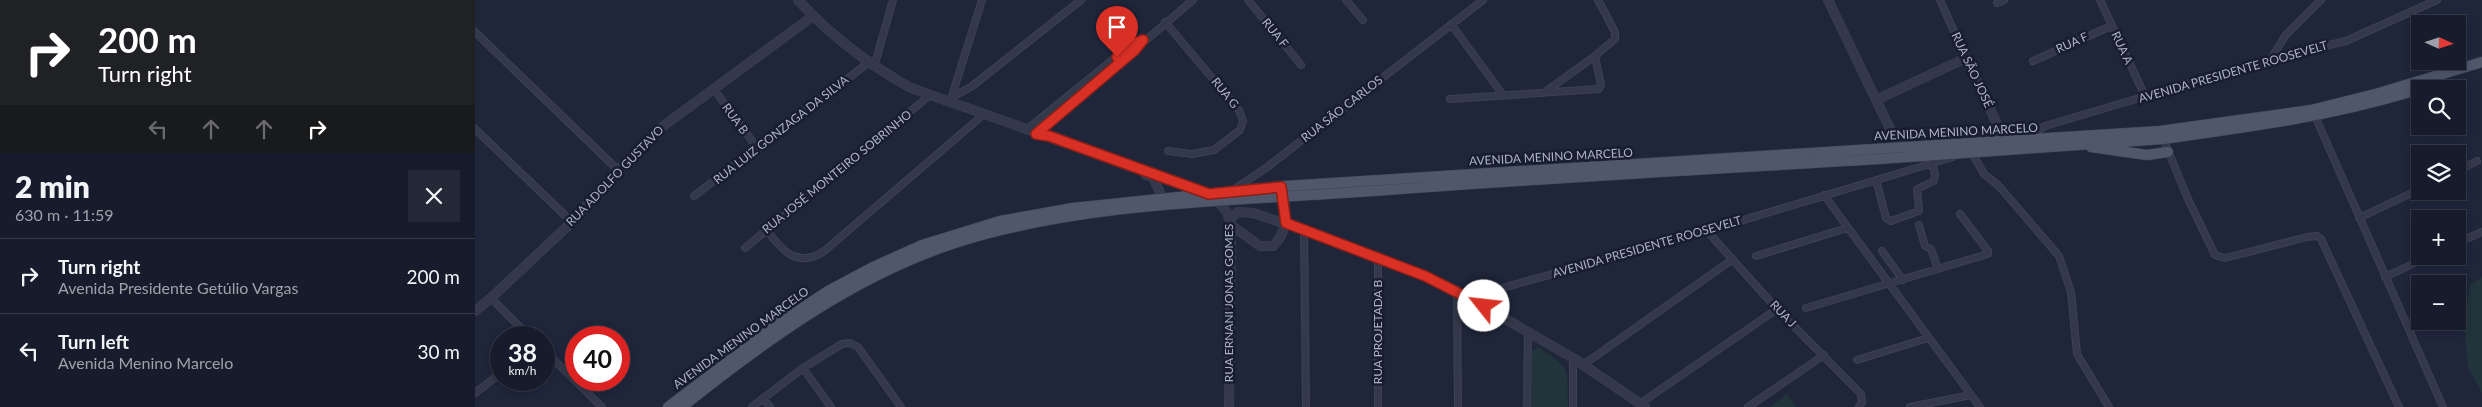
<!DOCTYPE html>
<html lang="en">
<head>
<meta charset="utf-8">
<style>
	:root { --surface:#171c2c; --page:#242938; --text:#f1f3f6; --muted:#9ea1a9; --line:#363a48 }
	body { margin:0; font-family:Lato,sans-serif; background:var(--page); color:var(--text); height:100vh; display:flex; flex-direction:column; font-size:19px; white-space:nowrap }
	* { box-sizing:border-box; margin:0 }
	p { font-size:16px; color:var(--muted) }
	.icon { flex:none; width:28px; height:28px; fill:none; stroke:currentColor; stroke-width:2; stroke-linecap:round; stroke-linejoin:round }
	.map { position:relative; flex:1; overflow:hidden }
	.details { display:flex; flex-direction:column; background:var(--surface); width:475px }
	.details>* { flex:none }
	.hud { background:#202124; color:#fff; overflow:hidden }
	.needle { width:32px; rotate:93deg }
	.fabs { position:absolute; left:1936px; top:15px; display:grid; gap:10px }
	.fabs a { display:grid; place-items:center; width:55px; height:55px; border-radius:0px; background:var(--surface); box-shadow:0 2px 8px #0003,0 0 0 1px var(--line); font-size:25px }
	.speed { position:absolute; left:15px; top:326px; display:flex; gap:10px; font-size:25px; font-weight:700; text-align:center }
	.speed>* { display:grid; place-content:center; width:65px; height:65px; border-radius:50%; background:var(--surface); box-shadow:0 2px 8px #0003,0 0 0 1px var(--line); line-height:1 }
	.speed small { font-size:12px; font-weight:400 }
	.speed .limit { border:8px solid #d22; background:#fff; color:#111 }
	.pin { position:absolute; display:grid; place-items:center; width:42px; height:42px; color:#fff; margin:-51px -21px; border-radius:50% 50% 50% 0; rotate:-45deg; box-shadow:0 0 5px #0007 }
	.pin .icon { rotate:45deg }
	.me { position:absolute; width:55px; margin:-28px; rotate:299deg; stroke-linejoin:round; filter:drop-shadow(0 0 4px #0008) }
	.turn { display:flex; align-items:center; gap:18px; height:105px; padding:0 15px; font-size:22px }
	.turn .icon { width:65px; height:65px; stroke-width:2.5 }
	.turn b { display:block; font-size:35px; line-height:42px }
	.lanes { display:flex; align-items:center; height:48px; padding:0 15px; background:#0003; justify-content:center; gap:25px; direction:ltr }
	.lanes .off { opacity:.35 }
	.round { display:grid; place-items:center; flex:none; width:52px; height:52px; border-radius:0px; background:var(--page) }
	.head { display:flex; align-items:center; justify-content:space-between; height:85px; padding:0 15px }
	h1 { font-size:30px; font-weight:800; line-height:38px }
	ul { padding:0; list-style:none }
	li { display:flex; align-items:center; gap:15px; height:75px; padding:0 15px; border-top:1px solid var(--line) }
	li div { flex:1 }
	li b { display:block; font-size:19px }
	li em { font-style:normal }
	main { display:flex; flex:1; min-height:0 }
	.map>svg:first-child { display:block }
</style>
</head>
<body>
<main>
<section class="details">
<div class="hud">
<div class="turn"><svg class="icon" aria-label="right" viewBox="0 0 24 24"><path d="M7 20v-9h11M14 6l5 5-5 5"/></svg><div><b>200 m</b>Turn right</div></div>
<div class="lanes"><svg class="icon off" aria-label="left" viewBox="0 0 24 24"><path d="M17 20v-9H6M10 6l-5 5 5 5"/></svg><svg class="icon off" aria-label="ahead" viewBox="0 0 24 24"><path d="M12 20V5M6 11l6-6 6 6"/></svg><svg class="icon off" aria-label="ahead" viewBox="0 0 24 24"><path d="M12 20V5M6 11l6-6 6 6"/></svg><svg class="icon" aria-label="right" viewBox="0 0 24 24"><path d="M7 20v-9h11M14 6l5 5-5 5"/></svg></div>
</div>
<div class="head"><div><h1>2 min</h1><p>630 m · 11:59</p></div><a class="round"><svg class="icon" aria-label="close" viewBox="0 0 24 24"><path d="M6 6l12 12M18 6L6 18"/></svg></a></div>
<ul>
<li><svg class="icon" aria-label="right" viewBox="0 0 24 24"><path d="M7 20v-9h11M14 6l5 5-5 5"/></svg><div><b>Turn right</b><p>Avenida Presidente Getúlio Vargas</p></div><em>200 m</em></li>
<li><svg class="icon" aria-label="left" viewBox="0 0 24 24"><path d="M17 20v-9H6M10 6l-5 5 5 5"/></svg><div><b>Turn left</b><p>Avenida Menino Marcelo</p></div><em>30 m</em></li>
</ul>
</section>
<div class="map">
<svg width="2007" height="407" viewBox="0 0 2007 407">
	<rect width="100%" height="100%" fill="#1f263a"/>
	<path fill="#21343b" d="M 2007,277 L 2007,393 L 1993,367 L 1989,325 L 1995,285 Z
		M 1064,347 C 1097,370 1092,367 1093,407 L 1055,407 L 1056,351 Z
		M 1312,394 L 1321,407 L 1295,407 Z"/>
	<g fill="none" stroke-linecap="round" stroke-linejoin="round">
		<g stroke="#3c4254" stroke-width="8">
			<path id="minor" d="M 773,0 L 826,65
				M 871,0 L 888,20
				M 1465,0 L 1491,58
				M 1625,0 L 1670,96
				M 1522,3 L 1529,0
				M 690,22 L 764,110 L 768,121 L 765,130 L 739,150 L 717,154 L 693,151
				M 976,24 L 1028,95
				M 0,32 L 143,170
				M 1796,59 L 1810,36 L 1846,0
				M 1558,61 L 1636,26
				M 399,67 L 418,0
				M 238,88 L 283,149
				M 1070,92 L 1120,56 L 1140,39 L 1140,32 L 1123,0
				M 477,97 L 496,87 L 606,0
				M 476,99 L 507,0
				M 975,99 L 1124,89 L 1126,85 L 1120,56
				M 1840,116 L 1968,407
				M 0,129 L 97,222
				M 551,130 L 657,44 L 667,41
				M 561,134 L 718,0
				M 1687,136 L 1713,199 L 1740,255 L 1750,258 L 1832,237 L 1842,236 L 1846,239 L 1924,407
				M 1556,140 L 1562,131 L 1570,126 L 1796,59 L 1871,41 L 1962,0
				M 1496,151 L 1509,174 L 1523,185 L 1584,256 L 1596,292 L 1602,354 L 1634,407
				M 1982,171 L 2002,161
				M 1401,180 L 1411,218 L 1416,221 L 1444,211 L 1442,189 L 1459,181 L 1460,174 L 1457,163
				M 758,190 L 791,168 L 1008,0
				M 1349,195 L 1505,407
				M 219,196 L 393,63
				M 1884,218 L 1945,189
				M 1444,225 L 1450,246 L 1456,249 L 1463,269
				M 291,229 C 307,251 322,268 348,252 L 508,115
				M 829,230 L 831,407
				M 1232,231 L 1302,309 L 1386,394 L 1387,402 L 1384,407
				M 1982,243 L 2007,232
				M 270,248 L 454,96
				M 1407,251 L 1428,280
				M 1281,256 L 1372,228
				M 1910,277 L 1955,256
				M 982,291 L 983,407
				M 995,297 L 1232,231 L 1478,157
				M 16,298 L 56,338
				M 1331,308 L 1513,254 L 1513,251 L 1485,214
				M 69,350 L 127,407
				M 1098,358 L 1098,407
				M 1382,360 L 1453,338
				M 1108,365 L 1258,259
				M 328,368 L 356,407
				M 0,393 L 26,373
				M 288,398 L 295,407
				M 1166,403 L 1302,309
				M 277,407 L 328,368 L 367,344 L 375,343 L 383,347 L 426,407
				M 903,407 L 903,258
				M 1052,407 L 1053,331
				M 1273,407 L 1349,355
				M 1435,407 L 1496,395"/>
		</g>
		<g stroke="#3c4254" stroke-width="10">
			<path id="tertiary" d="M 323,0 C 356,36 393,64 436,88 L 734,194
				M 1353,0 L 1420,139 L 1423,154
				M 1401,100 L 1491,58 L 1530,141
				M 671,175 L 678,177 L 690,204
				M 743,202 L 752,212 L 756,225 L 754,407
				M 755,219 L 763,212 L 778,213 L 829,230 L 950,276 L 982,291 L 1098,358 L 1170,407
				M 756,225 L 785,246 L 798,246 C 816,229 808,212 806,190
				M 0,311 L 16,298 L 97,222 L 143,170 L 187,127 L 338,16"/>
		</g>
		<g stroke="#3c4254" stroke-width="11">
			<path id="primary" d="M 1616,147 L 1672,155 L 1693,152
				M 193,407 L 301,325 L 353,291 L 398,267 L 447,245 L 525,221 L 598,208 L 810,186 L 1685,131 L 1836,110 L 1904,93 L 2007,62
				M 207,407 C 291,340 380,275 483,242 C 616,200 772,201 911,190 C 1075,178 1239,169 1404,159 C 1499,153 1593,145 1688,139 C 1774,127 1851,117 1935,92"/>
		</g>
		<use href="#minor" stroke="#33394a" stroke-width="6"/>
		<use href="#tertiary" stroke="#33394a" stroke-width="9"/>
		<use href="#primary" stroke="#50576a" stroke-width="10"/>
	</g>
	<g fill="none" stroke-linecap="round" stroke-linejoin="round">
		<g stroke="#8d1f18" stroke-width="12">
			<path id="route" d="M 642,57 L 657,44 L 668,40 L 660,50 L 561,134 L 574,136 L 734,194 L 806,187 L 811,223 L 950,276 L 1009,306"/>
		</g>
		<use href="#route" stroke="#d93025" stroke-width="9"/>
	</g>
	<g text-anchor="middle" stroke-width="5" stroke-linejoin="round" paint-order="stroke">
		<g font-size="12" fill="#adb3c7" stroke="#181e2f">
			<text transform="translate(800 33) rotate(51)" y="4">RUA F</text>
			<text transform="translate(1597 43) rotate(-24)" y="4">RUA F</text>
			<text transform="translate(1647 48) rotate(65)" y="4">RUA A</text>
			<text transform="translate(1497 70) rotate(65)" y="4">RUA SÃO JOSÉ</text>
			<text transform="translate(1758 72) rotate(-16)" y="4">AVENIDA PRESIDENTE ROOSEVELT</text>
			<text transform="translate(750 93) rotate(51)" y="4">RUA G</text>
			<text transform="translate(867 109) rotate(-38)" y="4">RUA SÃO CARLOS</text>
			<text transform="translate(260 119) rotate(54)" y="4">RUA B</text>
			<text transform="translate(306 130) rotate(-38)" y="4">RUA LUIZ GONZAGA DA SILVA</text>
			<text transform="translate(1481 132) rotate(-3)" y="4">AVENIDA MENINO MARCELO</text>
			<text transform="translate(1076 157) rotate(-3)" y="4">AVENIDA MENINO MARCELO</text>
			<text transform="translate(362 172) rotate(-39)" y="4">RUA JOSÉ MONTEIRO SOBRINHO</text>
			<text transform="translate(140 176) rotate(-46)" y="4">RUA ADOLFO GUSTAVO</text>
			<text transform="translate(1172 247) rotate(-16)" y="4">AVENIDA PRESIDENTE ROOSEVELT</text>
			<text transform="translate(754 303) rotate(-90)" y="4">RUA ERNANI JONAS GOMES</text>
			<text transform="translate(1308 314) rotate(46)" y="4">RUA J</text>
			<text transform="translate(903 332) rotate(-90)" y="4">RUA PROJETADA B</text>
			<text transform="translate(266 338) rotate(-36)" y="4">AVENIDA MENINO MARCELO</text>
		</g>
	</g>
</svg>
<div class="fabs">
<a><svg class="needle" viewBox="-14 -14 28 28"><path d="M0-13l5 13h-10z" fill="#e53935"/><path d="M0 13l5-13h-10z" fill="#9ea1a9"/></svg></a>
<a><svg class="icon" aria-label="search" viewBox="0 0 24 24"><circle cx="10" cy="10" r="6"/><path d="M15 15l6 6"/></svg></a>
<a><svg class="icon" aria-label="layers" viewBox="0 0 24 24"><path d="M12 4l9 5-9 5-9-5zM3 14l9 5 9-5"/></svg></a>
<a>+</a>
<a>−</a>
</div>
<div class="speed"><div>38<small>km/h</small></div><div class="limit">40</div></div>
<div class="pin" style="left:642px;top:57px;background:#d93025"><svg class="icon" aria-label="arrive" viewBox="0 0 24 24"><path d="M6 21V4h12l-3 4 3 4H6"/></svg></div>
<svg class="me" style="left:1009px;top:306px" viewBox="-20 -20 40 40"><circle r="19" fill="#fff"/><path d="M0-13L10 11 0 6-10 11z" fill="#d93025"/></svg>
</div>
</main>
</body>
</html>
